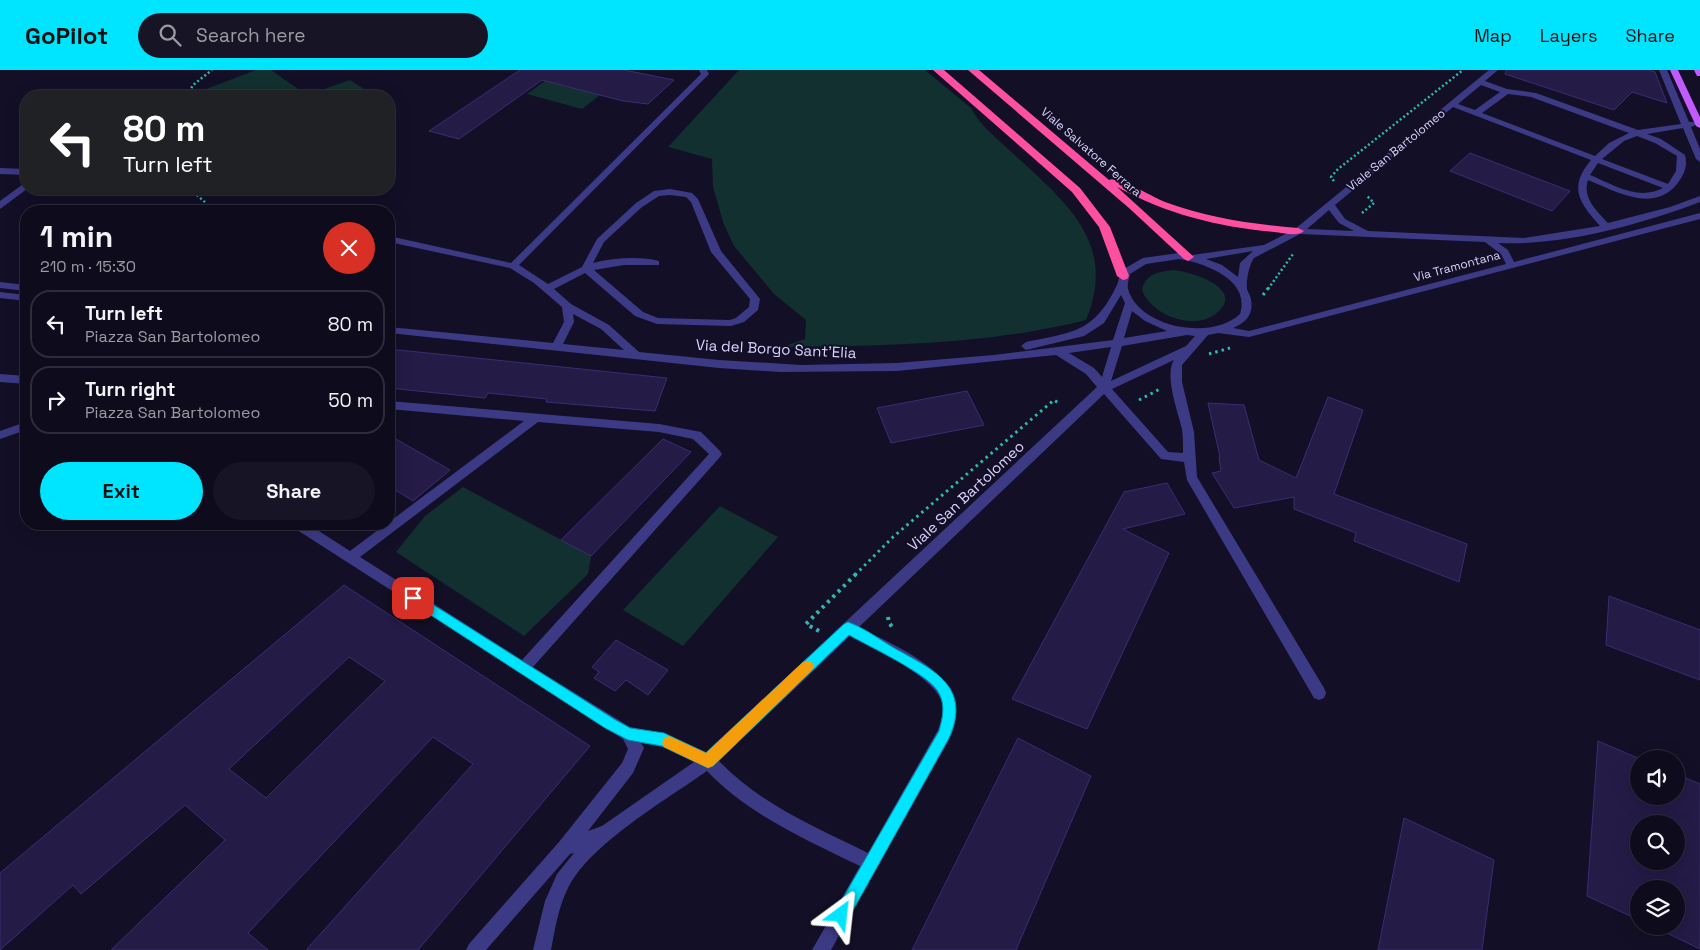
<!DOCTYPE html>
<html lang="en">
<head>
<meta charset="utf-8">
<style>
	:root { --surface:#0e0b1c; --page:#171425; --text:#f1f3f6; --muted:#9b9ba3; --line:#2e2b3b; --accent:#00e5ff }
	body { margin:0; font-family:"Space Grotesk",sans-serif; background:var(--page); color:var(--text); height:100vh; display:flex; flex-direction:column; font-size:19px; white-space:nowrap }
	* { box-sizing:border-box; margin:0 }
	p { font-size:16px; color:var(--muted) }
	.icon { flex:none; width:28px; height:28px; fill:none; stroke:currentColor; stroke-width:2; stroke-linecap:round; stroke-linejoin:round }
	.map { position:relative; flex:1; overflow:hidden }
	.details { position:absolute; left:20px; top:135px; width:375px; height:325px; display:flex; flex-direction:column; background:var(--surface); border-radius:20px; box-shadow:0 5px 20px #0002,0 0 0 1px var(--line) }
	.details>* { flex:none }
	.guide { position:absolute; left:20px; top:20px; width:375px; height:105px; border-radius:20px; box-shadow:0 5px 20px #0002,0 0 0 1px var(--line); background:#202124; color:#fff; overflow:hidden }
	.buttons { position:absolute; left:1630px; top:680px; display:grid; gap:10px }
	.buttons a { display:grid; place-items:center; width:55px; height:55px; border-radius:50%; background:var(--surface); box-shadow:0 5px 20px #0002,0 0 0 1px var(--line); font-size:25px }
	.pin { position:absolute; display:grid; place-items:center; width:42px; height:42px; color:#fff; margin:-21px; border-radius:10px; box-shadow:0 2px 8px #0006 }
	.me { position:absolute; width:55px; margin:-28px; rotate:30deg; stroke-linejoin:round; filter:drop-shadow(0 0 4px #0008) }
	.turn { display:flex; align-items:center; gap:18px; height:105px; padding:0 20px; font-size:22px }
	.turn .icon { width:65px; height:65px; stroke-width:2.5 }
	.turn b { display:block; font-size:35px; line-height:42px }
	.round { display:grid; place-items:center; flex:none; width:52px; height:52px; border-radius:26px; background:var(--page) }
	.summary { display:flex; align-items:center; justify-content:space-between; height:85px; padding:0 20px }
	h1 { font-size:30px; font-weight:800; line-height:38px }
	.action { display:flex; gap:10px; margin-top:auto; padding:10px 20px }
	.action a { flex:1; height:58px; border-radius:30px; background:var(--accent); color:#111; font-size:20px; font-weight:800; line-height:58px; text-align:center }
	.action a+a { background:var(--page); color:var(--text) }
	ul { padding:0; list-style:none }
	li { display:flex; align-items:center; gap:15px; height:68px; margin:0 10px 8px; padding:0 10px; border:2px solid var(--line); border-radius:20px }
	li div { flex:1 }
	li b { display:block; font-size:19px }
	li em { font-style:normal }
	header { display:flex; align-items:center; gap:30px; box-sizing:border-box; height:70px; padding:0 25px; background:var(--accent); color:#111 }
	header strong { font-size:24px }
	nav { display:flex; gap:28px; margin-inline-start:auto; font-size:18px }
	.search { width:350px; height:45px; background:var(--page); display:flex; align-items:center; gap:12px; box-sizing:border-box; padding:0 18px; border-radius:28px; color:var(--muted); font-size:19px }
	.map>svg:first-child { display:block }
</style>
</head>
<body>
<header>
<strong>GoPilot</strong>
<div class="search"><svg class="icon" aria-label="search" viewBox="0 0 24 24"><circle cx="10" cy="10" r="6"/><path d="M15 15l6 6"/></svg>Search here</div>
<nav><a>Map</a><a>Layers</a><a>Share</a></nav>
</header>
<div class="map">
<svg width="1700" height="880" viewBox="0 0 1700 880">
	<rect width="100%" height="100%" fill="#130f26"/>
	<path fill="#12302f" d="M 256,0 L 271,0 L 308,26 L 193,26 L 193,24 Z
		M 739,0 L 925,0 L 971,38 C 979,54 994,66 1007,78 C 1059,127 1120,169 1086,250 C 987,275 884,276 782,277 L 805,269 L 806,250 L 774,224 L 734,176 L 723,152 L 713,117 L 712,89 L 668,77 Z
		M 350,10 L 375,26 L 321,26 L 316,22 Z
		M 545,11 L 600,25 L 582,39 L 527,24 Z
		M 1173,200 C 1188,201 1244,217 1219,241 C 1198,263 1151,246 1142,220 C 1145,204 1158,202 1173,200 Z
		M 463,417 L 591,486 L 588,504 L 524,566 L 396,482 L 425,446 Z
		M 720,436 L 778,467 L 683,576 L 623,540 Z"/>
	<path fill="#241b47" stroke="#3b2d73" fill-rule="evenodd" d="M 520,0 L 624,0 L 674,10 L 648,34 L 623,31 L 542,10 L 459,69 L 429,61 Z
		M 1506,0 L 1648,0 L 1655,2 L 1667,33 L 1632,22 L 1614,40 L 1505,4 Z
		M 1470,83 L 1570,121 L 1552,141 L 1450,101 Z
		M 389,279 L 505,291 L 667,308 L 655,341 L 546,332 L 547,329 L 488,323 L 485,328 L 389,318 Z
		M 967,321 L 984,355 L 891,373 L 877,338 Z
		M 1328,327 L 1363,340 L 1334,424 L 1467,474 L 1459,512 L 1354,471 L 1356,463 L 1294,439 L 1294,427 L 1234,438 L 1212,403 L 1221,401 L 1219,387 L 1220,387 L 1208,333 L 1244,335 L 1259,390 L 1296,408 Z
		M 389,365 L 450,400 L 413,431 L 389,416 Z
		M 663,369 L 691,382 L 591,486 L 561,470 Z
		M 1167,413 L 1185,444 L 1123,459 L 1169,483 L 1087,659 L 1012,629 L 1124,422 Z
		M 344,515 L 590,676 L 418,880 L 306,880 L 473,694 L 433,667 L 248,863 L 268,880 L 111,880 L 225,770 L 185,735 L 81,824 L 73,815 L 0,880 L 0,803 ZM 349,587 L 385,611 L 266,728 L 229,699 Z
		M 1609,526 L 1700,560 L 1700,610 L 1606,575 Z
		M 616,570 L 668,600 L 648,625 L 626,610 L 615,621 L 594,608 L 599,602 L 592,597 Z
		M 1018,668 L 1091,706 L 1016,880 L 912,880 Z
		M 1598,671 L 1640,689 L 1639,726 L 1676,726 L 1676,704 L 1700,714 L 1700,879 L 1652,856 L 1676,856 L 1676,819 L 1639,819 L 1639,850 L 1587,826 ZM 1639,754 L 1676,754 L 1676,791 L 1639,791 Z
		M 1404,748 L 1494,790 L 1482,880 L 1378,880 Z"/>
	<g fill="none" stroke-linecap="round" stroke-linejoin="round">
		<path stroke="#2fb8b0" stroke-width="2.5" stroke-dasharray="2 2.5" stroke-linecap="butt" d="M 187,26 L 193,15 L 212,0
			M 1334,111 L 1331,107 L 1338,99 L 1463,0
			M 190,119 L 206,133 L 205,141
			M 1362,143 L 1374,133 L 1367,126
			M 389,189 L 397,189
			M 1268,219 L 1293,184"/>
		<path stroke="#2fb8b0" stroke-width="3" stroke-dasharray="2.5 4" stroke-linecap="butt" d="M 1263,225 L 1269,217
			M 1209,284 L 1230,278
			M 1139,330 L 1160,319
			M 855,505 L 893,467 L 1054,330 L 1060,334"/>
		<path stroke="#2fb8b0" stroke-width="4" stroke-dasharray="3 4.5" stroke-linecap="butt" d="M 888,547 L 889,553 L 894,559
			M 819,561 L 806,554 L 856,504"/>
		<path fill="#3d3a85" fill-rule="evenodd" d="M 699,0 L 707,0 L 709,4 L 519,195 L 548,214 L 582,197 L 597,169 L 636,133 L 654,121 L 670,119 L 692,123 L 698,129 L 721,181 L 760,229 L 758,240 L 744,252 L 731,256 L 657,254 L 635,246 L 585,203 L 554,219 L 571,234 L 609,255 L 639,282 L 719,290 L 801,295 L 897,293 L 994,285 L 1113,270 L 1125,233 L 1121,225 L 1104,253 L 1084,266 L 1026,280 L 1021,276 L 1026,272 C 1073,262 1094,263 1117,215 C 1119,211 1119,205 1122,200 L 1143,188 L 1179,183 L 1192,185 L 1264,175 L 1295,159 L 1489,0 L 1498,0 L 1485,11 L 1507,19 L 1536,23 L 1638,60 L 1681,54 L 1659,0 L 1667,0 L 1689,52 L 1694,52 L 1698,54 L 1691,57 L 1700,79 L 1700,92 L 1696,89 L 1683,58 L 1647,64 L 1661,69 L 1685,85 C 1688,96 1684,105 1677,114 C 1654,143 1617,122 1588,110 C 1582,128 1597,141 1608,153 L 1670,137 L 1700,126 L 1700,132 C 1639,155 1563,176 1498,173 L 1508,180 L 1514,192 L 1700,143 L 1700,149 L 1249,267 L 1218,263 L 1208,265 L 1182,295 L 1182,312 L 1194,362 L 1197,407 L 1324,618 L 1326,623 L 1324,628 L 1319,630 L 1314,628 L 1187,410 L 1184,392 L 1161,389 L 1104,324 L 859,557 C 902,580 977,607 950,668 L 831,880 L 812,880 L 860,796 C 805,769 749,745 707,701 C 666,730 590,774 568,818 C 558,838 555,859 551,880 L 533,880 L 545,831 L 557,804 L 574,783 L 570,784 L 486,880 L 466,880 L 469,874 L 559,772 L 622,693 L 628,679 L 623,669 L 294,458 L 292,454 L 308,454 L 350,481 L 386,454 L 389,454 L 389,452 L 524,351 L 389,339 L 389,331 L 659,354 L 701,362 L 720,381 L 722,384 L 720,387 L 533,597 L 630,657 L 664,663 L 706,682 L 1097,317 L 1086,304 L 1056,285 L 897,301 L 780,302 L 719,298 L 389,263 L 389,257 L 553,273 L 564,252 L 562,237 L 534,213 L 510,198 L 389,172 L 389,166 L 511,193 L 701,4 ZM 1481,15 L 1500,22 L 1475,40 L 1458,34 ZM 1508,24 L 1531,27 L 1629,63 L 1609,73 L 1595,86 L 1482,43 ZM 1453,37 L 1591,90 C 1568,118 1579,132 1600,156 L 1524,168 L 1368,161 L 1345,149 L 1335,135 ZM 1637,66 L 1655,73 L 1677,86 L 1676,101 L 1668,114 L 1602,89 L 1624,71 ZM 1598,93 L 1663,118 C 1638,131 1614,115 1590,105 ZM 670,125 L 686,127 L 691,132 L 711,182 L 750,229 L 749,237 L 736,248 L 730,250 L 658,248 L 643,242 L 594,200 L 624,195 L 659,195 L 659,191 C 639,186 614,188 593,193 L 604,172 L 642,137 L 659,126 ZM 1329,140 L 1339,153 L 1354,161 L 1307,159 ZM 1300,164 L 1485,172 L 1501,184 L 1506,194 L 1249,261 L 1233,258 C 1245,253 1254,245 1251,230 C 1251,226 1248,223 1247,219 C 1246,210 1249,195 1254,188 ZM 1253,181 L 1240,193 L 1238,207 L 1222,195 L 1206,189 ZM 1179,189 C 1204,193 1251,209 1240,244 C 1212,271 1139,258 1128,219 C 1127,215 1129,208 1130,204 L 1146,194 ZM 1132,241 L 1145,251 L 1167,261 L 1124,268 ZM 573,244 L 601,259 L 624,280 L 563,274 L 574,252 ZM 1187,265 L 1195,266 L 1186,276 L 1111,311 L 1122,276 ZM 1111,277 L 1102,307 L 1094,298 L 1069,283 ZM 1174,290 C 1164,305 1178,342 1182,359 C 1183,367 1183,375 1183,383 L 1168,382 L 1112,319 ZM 538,352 L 659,362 L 693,369 L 709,384 L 522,590 L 360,487 ZM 850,566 C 873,578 931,605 941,630 C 945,640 941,651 938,660 L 868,783 C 815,757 760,734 719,691 ZM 641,673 L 662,677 L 694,692 L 602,756 L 588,761 L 633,703 L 644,678 Z
			M 0,98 L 26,99 L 26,105 L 0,104 Z
			M 26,112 L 27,119 L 0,139 L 0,131 Z
			M 0,212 L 26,215 L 26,221 L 0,218 Z
			M 0,222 L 26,225 L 26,231 L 0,228 Z
			M 0,304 L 26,306 L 26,314 L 0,312 Z
			M 26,352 L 26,360 L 0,369 L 0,361 Z"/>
		<path fill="#c25bff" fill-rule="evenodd" d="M 1670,0 L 1678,0 L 1700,47 L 1700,58 L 1696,56 Z
			M 1694,0 L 1700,0 L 1700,6 L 1697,6 Z"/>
		<path fill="#ff4fa3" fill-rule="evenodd" d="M 933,0 L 944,0 L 1080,118 L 1110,157 L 1129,206 L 1127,209 L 1123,210 L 1117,206 L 1099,157 L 1072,122 Z
			M 968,0 L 979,0 L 1109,110 C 1117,105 1154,128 1165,132 C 1208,148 1252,154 1298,158 L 1304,161 C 1298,167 1283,163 1274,162 C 1219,157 1166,144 1117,117 L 1194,187 L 1188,191 L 1184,189 L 1129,138 Z"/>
	</g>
	<path fill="#00e5ff" stroke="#0095a6" d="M 413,522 L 614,649 L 630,658 L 664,663 L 706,683 L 844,554 L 848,552 C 865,558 880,570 896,579 C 934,600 972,617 949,668 L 847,851 L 841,853 L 836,851 L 834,845 L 836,840 L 939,661 C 943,647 946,633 937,620 C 924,602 870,577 849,565 L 713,696 L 708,698 L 662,676 L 628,670 L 605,658 L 409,531 L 407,528 Z"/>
	<path fill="#f59e0b" d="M 808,591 L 812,592 L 814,596 L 812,600 L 713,696 L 708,698 L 664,677 L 662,673 L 664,668 L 669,666 L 706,683 L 803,592 Z"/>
	<g text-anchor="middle" stroke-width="4" stroke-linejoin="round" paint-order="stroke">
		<g font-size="12" fill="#d9d4ff" stroke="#130f26">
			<text transform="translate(1396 80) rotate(-39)" y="4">Viale San Bartolomeo</text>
			<text transform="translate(1091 82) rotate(41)" y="4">Viale Salvatore Ferrara</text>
			<text transform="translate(1457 196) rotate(-15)" y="4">Via Tramontana</text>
		</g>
		<g font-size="15" fill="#d9d4ff" stroke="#130f26">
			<text transform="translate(776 279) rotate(3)" y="5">Via del Borgo Sant'Elia</text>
			<text transform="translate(966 426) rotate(-43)" y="5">Viale San Bartolomeo</text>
		</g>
	</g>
</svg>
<div class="buttons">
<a><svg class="icon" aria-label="sound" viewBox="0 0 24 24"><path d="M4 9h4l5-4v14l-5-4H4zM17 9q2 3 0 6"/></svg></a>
<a><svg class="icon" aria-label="search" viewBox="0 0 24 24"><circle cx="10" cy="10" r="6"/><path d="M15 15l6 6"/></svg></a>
<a><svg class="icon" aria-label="layers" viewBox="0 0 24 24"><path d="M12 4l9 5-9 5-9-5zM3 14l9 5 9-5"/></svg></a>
</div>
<div class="pin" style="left:413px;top:528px;background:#d93025"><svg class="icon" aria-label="arrive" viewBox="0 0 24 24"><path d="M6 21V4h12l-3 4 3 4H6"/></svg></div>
<svg class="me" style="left:841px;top:845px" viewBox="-20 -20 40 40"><path d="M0-17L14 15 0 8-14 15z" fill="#00e5ff" stroke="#fff" stroke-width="4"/></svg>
<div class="guide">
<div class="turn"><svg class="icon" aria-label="left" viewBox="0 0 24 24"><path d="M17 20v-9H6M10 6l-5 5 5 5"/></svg><div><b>80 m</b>Turn left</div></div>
</div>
<section class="details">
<div class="summary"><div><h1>1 min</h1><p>210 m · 15:30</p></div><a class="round" style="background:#d93025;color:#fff"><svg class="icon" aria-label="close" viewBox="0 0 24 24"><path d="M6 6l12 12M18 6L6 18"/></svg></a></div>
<ul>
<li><svg class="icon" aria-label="left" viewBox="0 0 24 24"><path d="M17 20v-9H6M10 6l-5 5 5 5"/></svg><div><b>Turn left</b><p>Piazza San Bartolomeo</p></div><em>80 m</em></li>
<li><svg class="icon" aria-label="right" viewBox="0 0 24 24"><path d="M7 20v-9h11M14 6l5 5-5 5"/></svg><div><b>Turn right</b><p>Piazza San Bartolomeo</p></div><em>50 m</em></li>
</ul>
<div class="action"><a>Exit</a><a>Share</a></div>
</section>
</div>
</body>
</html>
